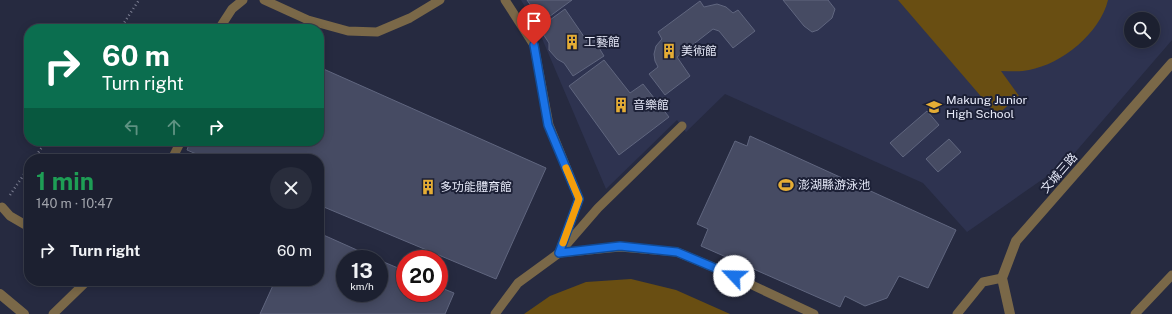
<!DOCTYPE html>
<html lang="en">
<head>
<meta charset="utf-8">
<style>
	:root { --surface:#1c2030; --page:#292d3c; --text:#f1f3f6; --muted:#a0a3ab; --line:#3a3e4c }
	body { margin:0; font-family:"Public Sans","Noto Sans TC",sans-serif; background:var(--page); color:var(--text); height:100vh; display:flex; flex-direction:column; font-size:15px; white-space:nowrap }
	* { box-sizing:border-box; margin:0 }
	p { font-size:13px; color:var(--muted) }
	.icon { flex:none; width:22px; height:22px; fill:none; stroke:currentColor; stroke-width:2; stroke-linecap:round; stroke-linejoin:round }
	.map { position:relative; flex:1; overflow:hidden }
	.panel { position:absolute; left:24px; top:154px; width:300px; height:132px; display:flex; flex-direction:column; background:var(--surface); border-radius:16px; box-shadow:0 2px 10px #0003,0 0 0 1px var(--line) }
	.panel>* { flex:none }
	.banner { position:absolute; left:24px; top:24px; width:300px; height:122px; border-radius:16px; box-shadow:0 2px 10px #0003,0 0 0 1px var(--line); background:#0b6e4f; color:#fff; overflow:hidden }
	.fabs { position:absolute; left:1124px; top:12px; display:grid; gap:8px }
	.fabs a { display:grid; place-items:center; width:36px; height:36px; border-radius:50%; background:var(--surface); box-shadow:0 2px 10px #0003,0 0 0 1px var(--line); font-size:20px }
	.speed { position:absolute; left:336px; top:250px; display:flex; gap:8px; font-size:20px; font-weight:700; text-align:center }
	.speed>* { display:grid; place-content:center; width:52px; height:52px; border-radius:50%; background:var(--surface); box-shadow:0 2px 10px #0003,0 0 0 1px var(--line); line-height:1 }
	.speed small { font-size:10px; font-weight:400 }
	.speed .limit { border:6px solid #d22; background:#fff; color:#111 }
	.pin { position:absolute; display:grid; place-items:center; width:34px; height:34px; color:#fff; margin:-41px -17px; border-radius:50% 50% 50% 0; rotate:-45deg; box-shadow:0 0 4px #0007 }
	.pin .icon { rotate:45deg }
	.me { position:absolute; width:44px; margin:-22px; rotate:294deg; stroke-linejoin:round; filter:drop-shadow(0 0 3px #0008) }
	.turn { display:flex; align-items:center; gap:14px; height:84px; padding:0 12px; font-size:18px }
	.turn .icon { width:52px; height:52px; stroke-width:2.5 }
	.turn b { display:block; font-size:28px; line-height:34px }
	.lanes { display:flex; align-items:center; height:38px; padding:0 12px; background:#0003; justify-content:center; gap:20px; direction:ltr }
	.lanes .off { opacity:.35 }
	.round { display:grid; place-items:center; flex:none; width:42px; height:42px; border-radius:21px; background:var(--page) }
	.summary { display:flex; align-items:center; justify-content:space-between; height:68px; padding:0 12px }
	h1 { font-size:24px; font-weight:700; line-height:30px; color:#1e9e55 }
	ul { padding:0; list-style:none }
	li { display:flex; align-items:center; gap:12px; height:56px; padding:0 12px }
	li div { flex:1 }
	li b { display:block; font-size:15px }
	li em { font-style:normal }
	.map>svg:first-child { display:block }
</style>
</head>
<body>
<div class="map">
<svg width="1172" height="314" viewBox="0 0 1172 314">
	<rect width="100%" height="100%" fill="#262a40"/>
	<path fill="#2e3350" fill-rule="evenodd" d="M 521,0 L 1172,0 L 1172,40 L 1066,163 L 967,232 L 923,183 L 725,94 L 686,132 L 677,120 L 606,189 L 538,29 ZM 1131,19 L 1153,19 L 1153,41 L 1131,41 Z"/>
	<path fill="#694e12" d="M 898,0 L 1108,0 C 1100,33 1062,64 1029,70 C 1020,72 1010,71 1001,71 L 1019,96 L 997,115 Z
		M 631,279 L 676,290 L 730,314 L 524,314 L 550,296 L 586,282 Z"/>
	<path fill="#464b63" stroke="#60667f" d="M 527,0 L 572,0 L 542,22 Z
		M 783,0 L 828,0 L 835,9 L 832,18 L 818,30 L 812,32 L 804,26 Z
		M 700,1 L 704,7 L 717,4 L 726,7 L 733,13 L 738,10 L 755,31 L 733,48 L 719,31 L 713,29 L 677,57 L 690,76 L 665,95 L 649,74 L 658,67 L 655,61 L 654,54 L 656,46 L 662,39 L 658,32 Z
		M 565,9 L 587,41 L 593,38 L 604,56 L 573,76 L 564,63 L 557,59 L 549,50 L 549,43 L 539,28 Z
		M 604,60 L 630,93 L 643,84 L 669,117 L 619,155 L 569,86 Z
		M 319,67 L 546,168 L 496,279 L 319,205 L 319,159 L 208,159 L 187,150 L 190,141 L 319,141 Z
		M 927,111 L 939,125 L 903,157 L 890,143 Z
		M 750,136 L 956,230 L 928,288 L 899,276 L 887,298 L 865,306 L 845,296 L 840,307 L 701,246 L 708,229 L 697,224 L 735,141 L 747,146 Z
		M 949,139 L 961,152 L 938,172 L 926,159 Z
		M 319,233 L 377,259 L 345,259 L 345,293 L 379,293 L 379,260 L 405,271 L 405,293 L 439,293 L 439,287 L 454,293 L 445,314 L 260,314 L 275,281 L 319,281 Z"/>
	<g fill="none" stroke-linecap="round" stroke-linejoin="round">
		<path stroke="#7c7f92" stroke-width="2.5" stroke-dasharray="1 3" stroke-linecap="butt" d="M 120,29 L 139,0
			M 34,159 L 46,141
			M 10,195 L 29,167"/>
		<path stroke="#7a6848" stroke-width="9" d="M 264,0 L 308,20 L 348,31 L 377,32 L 410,18 L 440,0
			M 505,0 L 534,45 L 549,125 L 579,199 L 559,253 L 620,247 L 677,252 L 720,270 L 814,314
			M 219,29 L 232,9 L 243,0
			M 172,159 L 181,141
			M 2,207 L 10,216 L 29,227
			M 53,314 L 87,281
			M 495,314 L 518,283 L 559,253 L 598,208 L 682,126
			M 957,314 L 983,282 L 1002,278
			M 1135,314 L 1172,275"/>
		<path stroke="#7a6848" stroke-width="10" d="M 0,294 L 24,314
			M 1010,314 L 1002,278 L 1016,241 L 1172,63"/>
	</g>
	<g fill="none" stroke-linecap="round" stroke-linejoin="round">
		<g stroke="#114b97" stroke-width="10">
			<path id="route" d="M 534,45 L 548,125 L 579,199 L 559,253 L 620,246 L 677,252 L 734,276"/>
		</g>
		<use href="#route" stroke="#1a73e8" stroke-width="7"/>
		<path stroke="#f59e0b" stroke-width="7" d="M 563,243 L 579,199 L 566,168"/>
	</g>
	<defs>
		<g id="building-bare" transform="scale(1.2)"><path d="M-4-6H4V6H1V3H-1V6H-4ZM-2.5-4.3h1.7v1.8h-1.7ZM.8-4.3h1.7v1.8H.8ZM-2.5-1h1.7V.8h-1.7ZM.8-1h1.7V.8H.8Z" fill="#e5ad35" stroke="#1c2036" stroke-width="2.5" paint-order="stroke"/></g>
		<g id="school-bare" transform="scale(1.2)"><path d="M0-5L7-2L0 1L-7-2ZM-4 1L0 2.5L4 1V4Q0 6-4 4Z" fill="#e5ad35" stroke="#1c2036" stroke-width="2.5" paint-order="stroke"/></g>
		<g id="stadium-bare" transform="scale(1.2)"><path d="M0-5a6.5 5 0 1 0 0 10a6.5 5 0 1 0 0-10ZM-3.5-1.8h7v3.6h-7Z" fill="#e5ad35" stroke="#1c2036" stroke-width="2.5" paint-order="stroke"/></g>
	</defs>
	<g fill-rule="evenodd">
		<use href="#building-bare" x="572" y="42"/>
		<use href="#building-bare" x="669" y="51"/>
		<use href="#building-bare" x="621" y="105"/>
		<use href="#school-bare" x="934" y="107"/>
		<use href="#stadium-bare" x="786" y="185"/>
		<use href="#building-bare" x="428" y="187"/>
	</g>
	<g text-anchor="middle" stroke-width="4" stroke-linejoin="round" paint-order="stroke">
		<g font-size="12" fill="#e7eaf9" stroke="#1c2036" text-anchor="start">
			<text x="584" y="46">工藝館</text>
			<text x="681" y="55">美術館</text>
			<text x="946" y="104">Makung Junior<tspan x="946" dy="14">High School</tspan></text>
			<text x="633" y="109">音樂館</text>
			<text x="798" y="189">澎湖縣游泳池</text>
			<text x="440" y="191">多功能體育館</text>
		</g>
		<g font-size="12" fill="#e7eaf9" stroke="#1c2036">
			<text transform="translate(1059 173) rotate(-49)" y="4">文城三路</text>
		</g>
	</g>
</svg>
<div class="fabs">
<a><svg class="icon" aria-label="search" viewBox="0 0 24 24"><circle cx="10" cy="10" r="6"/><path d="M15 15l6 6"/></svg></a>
</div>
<div class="speed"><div>13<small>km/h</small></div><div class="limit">20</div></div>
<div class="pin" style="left:534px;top:45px;background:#d93025"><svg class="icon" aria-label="arrive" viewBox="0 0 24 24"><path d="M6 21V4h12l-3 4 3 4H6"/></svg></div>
<svg class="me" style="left:734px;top:276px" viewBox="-20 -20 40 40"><circle r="19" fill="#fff"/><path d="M0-13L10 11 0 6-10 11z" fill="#1a73e8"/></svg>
<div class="banner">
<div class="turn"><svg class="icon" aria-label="right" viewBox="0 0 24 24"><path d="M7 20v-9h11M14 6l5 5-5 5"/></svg><div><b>60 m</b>Turn right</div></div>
<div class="lanes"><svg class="icon off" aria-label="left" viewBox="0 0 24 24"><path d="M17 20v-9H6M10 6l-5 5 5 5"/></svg><svg class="icon off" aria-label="ahead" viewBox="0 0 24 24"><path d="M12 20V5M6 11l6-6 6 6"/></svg><svg class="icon" aria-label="right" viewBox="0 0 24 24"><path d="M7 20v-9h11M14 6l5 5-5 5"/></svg></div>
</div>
<section class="panel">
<div class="summary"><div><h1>1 min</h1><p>140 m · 10:47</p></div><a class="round"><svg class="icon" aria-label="close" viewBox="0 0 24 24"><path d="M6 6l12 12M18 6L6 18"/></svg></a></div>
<ul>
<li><svg class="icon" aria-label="right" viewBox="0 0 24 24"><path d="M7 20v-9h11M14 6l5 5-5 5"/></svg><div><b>Turn right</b></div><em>60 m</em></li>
</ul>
</section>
</div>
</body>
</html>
